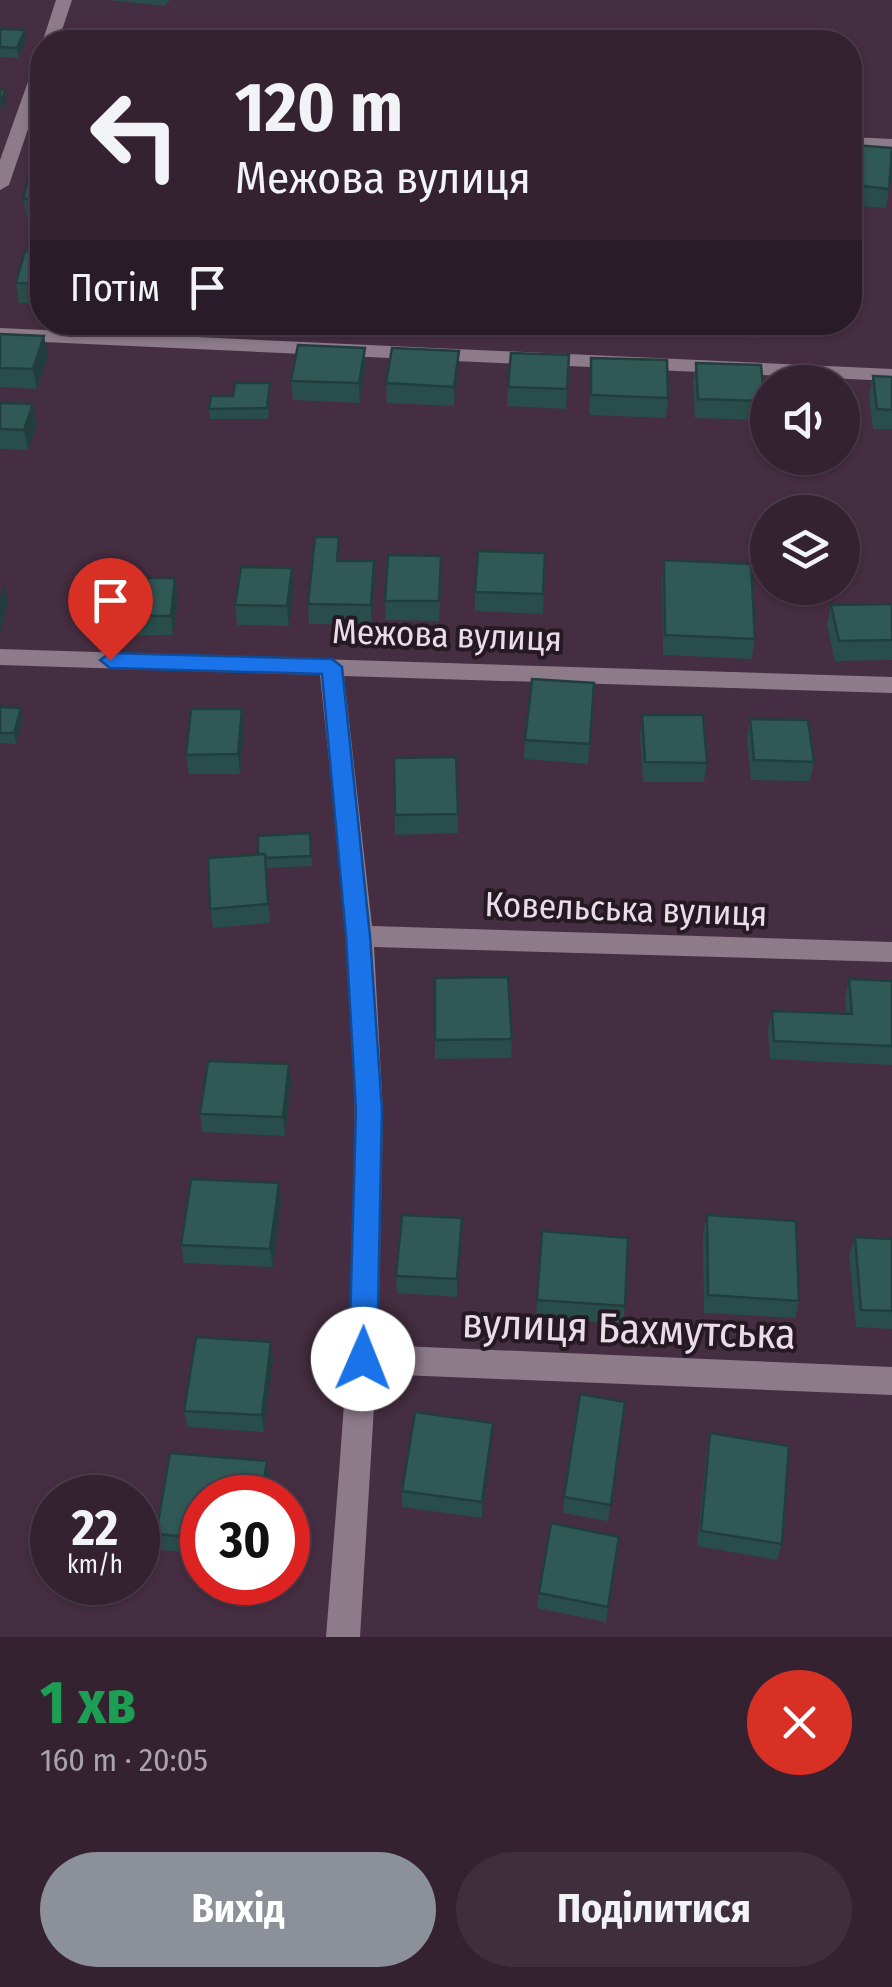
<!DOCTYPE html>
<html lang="uk">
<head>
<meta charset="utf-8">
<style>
	:root { --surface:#342231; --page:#3f2f3d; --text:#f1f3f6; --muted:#a9a4ab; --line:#4e3f4d; --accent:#8c9099 }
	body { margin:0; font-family:"Fira Sans Condensed",sans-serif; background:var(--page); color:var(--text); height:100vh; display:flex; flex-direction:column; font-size:38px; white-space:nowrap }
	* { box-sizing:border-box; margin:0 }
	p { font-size:32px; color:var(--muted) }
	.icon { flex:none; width:55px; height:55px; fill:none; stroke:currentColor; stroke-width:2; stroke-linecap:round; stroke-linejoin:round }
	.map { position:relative; height:1637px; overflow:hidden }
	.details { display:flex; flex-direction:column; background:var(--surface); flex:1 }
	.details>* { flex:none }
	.banner { position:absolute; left:30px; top:30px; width:832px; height:305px; border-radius:40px; box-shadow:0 2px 8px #0004,0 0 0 2px var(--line); background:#342231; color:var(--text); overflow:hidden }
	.controls { position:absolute; left:750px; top:365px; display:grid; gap:20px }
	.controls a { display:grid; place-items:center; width:110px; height:110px; border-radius:50%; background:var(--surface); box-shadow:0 2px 8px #0004,0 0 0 2px var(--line); font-size:50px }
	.speed { position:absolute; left:30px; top:1475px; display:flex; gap:20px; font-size:50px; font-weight:700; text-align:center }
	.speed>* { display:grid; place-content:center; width:130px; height:130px; border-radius:50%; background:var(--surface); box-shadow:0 2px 8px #0004,0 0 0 2px var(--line); line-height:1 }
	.speed small { font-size:25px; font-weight:400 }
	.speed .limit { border:15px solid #d22; background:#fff; color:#111 }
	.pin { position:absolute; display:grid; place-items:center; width:85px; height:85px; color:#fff; margin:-102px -42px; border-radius:50% 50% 50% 0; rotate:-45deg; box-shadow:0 0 10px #0007 }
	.pin .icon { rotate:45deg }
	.me { position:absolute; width:110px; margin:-55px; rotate:1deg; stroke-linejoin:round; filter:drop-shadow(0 0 8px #0008) }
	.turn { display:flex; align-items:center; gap:35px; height:210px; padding:0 40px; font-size:45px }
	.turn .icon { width:130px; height:130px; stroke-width:2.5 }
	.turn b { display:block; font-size:70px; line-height:85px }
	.then { display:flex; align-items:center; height:95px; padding:0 40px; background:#0003; gap:20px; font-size:38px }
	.round { display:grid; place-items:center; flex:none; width:105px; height:105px; border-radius:52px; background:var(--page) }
	.overview { display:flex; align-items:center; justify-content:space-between; height:170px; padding:0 40px }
	h1 { font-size:60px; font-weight:700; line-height:75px; color:#1e9e55 }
	.cta { display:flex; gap:20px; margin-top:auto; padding:20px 40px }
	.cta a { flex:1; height:115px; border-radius:60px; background:var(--accent); color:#fff; font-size:40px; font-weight:700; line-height:115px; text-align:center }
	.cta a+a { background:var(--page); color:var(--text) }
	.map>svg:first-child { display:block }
</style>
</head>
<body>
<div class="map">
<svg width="892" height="1637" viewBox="0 0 892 1637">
	<rect width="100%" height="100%" fill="#452e41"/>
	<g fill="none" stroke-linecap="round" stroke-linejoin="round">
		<path fill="#8d7b8a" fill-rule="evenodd" d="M 56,0 L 72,0 L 58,42 L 42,43 Z
			M 42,60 L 42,88 L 9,185 L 0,190 L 0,160 L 34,65 Z
			M 850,137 L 892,139 L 892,149 L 850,147 Z
			M 0,328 L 892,369 L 892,381 L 0,340 Z
			M 0,649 L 892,677 L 892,693 L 344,676 L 372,926 L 892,942 L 892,962 L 374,947 L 383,1113 L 378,1345 L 892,1367 L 892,1395 L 376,1374 L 360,1637 L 326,1637 C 341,1446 359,1253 354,1060 C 350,931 333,804 320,675 L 0,665 Z"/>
	</g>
	<path fill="#294d4a" d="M 109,0 L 170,0 L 165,6 Z
		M 0,29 L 26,40 L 18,58 L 0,57 Z
		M 850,85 L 855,109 L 852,127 L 850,127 Z
		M 854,145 L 889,189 L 886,208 L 859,206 L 858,212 L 850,211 L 850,173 Z
		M 42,165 L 42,231 L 39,231 L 37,218 L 27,218 L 23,199 Z
		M 42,251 L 42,303 L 19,303 L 16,283 Z
		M 399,322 L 458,322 L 457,326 L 399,324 Z
		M 538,322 L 601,322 L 601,330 L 539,330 Z
		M 625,322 L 682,322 L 680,333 L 626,332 Z
		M 702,322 L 763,322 L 761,338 L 702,336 Z
		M 0,334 L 48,356 L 37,389 L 0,387 Z
		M 365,348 L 365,367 L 360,403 L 293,400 L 291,381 Z
		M 569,355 L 566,409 L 507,406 L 508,387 Z
		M 591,358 L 668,398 L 666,418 L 589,415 Z
		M 696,363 L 764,401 L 762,420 L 695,418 L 693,383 Z
		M 458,371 L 454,406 L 387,403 L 386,383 Z
		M 873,376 L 892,377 L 892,429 L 873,429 L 869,396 Z
		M 270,393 L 268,419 L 210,419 L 209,409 L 233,396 Z
		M 0,403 L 33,404 L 37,424 L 28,450 L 0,449 Z
		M 545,553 L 543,614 L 475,611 L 475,592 Z
		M 664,560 L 755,639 L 752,659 L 663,655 L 662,580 Z
		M 340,561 L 374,561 L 375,581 L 371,625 L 309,624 L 308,604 Z
		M 441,576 L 439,621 L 386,620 L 385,601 Z
		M 294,588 L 289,626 L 237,625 L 235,605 Z
		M 178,598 L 173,635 L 95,636 L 91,616 Z
		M 892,604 L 892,660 L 835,661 L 827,625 L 831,605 Z
		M 594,683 L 588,764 L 524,759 L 525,740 Z
		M 0,707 L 23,718 L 16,744 L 0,743 Z
		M 642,715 L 707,763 L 704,782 L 643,782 L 640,735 Z
		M 750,719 L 814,762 L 810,781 L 751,780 L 747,739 Z
		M 244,729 L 240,774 L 189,774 L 186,755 Z
		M 394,758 L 458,814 L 458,833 L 395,835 Z
		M 310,833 L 312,866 L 266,868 L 270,923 L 213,928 L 210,909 L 258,854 Z
		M 435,978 L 512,1039 L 511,1058 L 435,1059 Z
		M 849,979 L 892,981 L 892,1065 L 770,1059 L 768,1030 L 772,1011 L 846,1014 L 845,998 Z
		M 289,1064 L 291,1083 L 285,1136 L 202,1132 L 200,1114 Z
		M 279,1183 L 281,1201 L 273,1267 L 184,1263 L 181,1245 Z
		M 707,1215 L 799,1301 L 795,1318 L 704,1313 L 703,1233 Z
		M 542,1231 L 625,1306 L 623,1324 L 536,1317 Z
		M 462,1236 L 457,1297 L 397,1293 L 396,1276 Z
		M 855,1237 L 892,1239 L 892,1329 L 856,1327 L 849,1255 Z
		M 273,1359 L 264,1432 L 188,1427 L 184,1411 Z
		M 625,1402 L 608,1521 L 563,1513 L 564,1497 Z
		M 493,1423 L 482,1518 L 402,1507 L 402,1491 Z
		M 710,1433 L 782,1544 L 777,1560 L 697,1546 L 707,1450 Z
		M 170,1453 L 267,1461 L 269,1477 L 266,1498 L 202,1498 L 202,1553 L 160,1550 L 156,1534 Z
		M 619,1537 L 606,1622 L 537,1608 L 539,1593 Z"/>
	<path fill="#223e3c" d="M 25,30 L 26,40 L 18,58 L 17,48 Z
		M 5,90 L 6,100 L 3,113 L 1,103 Z
		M 44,336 L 48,356 L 37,389 L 33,369 Z
		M 365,348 L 365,367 L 360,403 L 359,383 Z
		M 459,351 L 458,371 L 454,406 L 454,387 Z
		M 33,404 L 37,424 L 28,450 L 24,430 Z
		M 374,561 L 375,581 L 371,625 L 371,605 Z
		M 292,568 L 294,588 L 289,626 L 287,606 Z
		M 175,578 L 178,598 L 173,635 L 171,616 Z
		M 4,583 L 8,602 L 0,635 L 0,598 Z
		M 21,708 L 23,718 L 16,744 L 14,733 Z
		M 242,709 L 244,729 L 240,774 L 238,754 Z
		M 289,1064 L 291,1083 L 285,1136 L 283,1117 Z
		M 279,1183 L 281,1201 L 273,1267 L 270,1249 Z
		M 462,1218 L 462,1236 L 457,1297 L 457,1279 Z
		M 271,1342 L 273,1359 L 264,1432 L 262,1415 Z
		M 493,1423 L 492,1440 L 482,1518 L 482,1502 Z
		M 267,1461 L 269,1477 L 266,1498 L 261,1498 Z"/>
	<path fill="#305956" stroke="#223e3c" stroke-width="2.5" d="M 0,29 L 25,30 L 17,48 L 0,47 Z
		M 850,85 L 855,109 L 850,109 Z
		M 0,90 L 5,90 L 1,103 L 0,103 Z
		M 854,145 L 892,148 L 889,189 L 862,186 L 861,193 L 850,192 L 850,173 L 852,173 Z
		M 32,165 L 42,165 L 42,212 L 35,212 L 39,199 L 23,199 Z
		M 25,251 L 42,251 L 42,284 L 16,283 Z
		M 0,334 L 44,336 L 33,369 L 0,368 Z
		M 298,345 L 365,348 L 359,383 L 291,381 Z
		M 392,348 L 459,351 L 454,387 L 386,383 Z
		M 511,353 L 569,355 L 567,389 L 508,387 Z
		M 591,358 L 667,360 L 668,398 L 591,395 Z
		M 696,363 L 761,365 L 764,401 L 698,399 Z
		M 782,371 L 837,374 L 838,382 L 782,382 Z
		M 873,376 L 892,377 L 892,410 L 877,409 Z
		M 235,383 L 270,383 L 267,408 L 209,409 L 211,396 L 233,396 Z
		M 0,403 L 33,404 L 24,430 L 0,429 Z
		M 315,537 L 339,537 L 337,561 L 374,561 L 371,605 L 308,604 Z
		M 478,551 L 545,553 L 543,594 L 475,592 Z
		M 388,555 L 441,556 L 439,601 L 385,601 Z
		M 664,560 L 751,564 L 755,639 L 665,635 Z
		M 241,567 L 292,568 L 287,606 L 235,605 Z
		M 97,578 L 175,578 L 171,616 L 91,616 Z
		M 892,604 L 892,640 L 839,641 L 831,605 Z
		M 532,679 L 594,683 L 590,744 L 525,740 Z
		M 0,707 L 21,708 L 14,733 L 0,733 Z
		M 191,709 L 242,709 L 238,754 L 186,755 Z
		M 642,715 L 703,715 L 707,763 L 645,762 Z
		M 750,719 L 808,720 L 814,762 L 754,760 Z
		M 456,757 L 458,814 L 395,815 L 394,758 Z
		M 310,833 L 311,856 L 265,858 L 265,854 L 258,854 L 258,836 Z
		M 265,854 L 268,904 L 210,909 L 208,858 Z
		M 508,977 L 512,1039 L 435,1040 L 435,978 Z
		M 849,979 L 892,981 L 892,1046 L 774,1041 L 772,1011 L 852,1014 Z
		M 208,1061 L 289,1064 L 283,1117 L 200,1114 Z
		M 191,1179 L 279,1183 L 270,1249 L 181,1245 Z
		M 402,1215 L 462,1218 L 457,1279 L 396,1276 Z
		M 707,1215 L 796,1221 L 799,1301 L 708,1295 Z
		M 542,1231 L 628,1238 L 625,1306 L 537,1300 Z
		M 855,1237 L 892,1239 L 892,1311 L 861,1310 Z
		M 196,1337 L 271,1342 L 262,1415 L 184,1411 Z
		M 580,1394 L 625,1402 L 611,1505 L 564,1497 Z
		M 415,1412 L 493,1423 L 482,1502 L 402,1491 Z
		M 710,1433 L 789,1446 L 782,1544 L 701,1531 Z
		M 170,1453 L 267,1461 L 261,1498 L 202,1498 L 202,1538 L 156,1534 Z
		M 551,1523 L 619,1537 L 608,1607 L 539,1593 Z"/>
	<path fill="#1a73e8" stroke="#114b97" stroke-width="2.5" d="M 110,653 L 332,659 L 342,667 L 370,936 L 382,1110 L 377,1359 L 373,1368 L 363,1372 L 353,1368 L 349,1359 L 356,1110 L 346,936 L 322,674 L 110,668 L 100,660 Z"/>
	<g text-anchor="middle" stroke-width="8" stroke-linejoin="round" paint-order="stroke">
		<g font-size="35" fill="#ebdce9" stroke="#251a23">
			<text transform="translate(447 635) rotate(2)" y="12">Межова вулиця</text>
			<text transform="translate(626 909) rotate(2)" y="12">Ковельська вулиця</text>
		</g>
		<g font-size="42" fill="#ebdce9" stroke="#251a23">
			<text transform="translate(629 1328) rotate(2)" y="15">вулиця Бахмутська</text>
		</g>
	</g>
</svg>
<div class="controls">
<a><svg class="icon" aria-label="sound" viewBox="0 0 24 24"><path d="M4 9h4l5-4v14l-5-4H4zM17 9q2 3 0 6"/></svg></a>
<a><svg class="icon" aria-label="layers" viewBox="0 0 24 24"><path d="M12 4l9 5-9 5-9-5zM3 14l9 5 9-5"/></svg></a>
</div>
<div class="speed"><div>22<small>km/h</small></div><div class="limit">30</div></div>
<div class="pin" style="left:110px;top:660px;background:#d93025"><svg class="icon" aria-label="arrive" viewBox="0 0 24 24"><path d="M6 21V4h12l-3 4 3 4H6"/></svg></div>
<svg class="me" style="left:363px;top:1359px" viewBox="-20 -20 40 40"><circle r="19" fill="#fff"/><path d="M0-13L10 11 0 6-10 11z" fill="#1a73e8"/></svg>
<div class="banner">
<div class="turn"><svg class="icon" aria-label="left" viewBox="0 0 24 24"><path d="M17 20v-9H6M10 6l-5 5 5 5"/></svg><div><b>120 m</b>Межова вулиця</div></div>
<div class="then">Потім<svg class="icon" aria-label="arrive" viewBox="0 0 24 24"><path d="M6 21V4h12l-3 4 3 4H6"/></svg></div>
</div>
</div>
<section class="details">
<div class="overview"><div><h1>1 хв</h1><p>160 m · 20:05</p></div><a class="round" style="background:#d93025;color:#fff"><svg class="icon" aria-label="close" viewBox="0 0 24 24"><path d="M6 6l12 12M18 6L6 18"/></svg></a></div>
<div class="cta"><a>Вихід</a><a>Поділитися</a></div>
</section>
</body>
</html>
